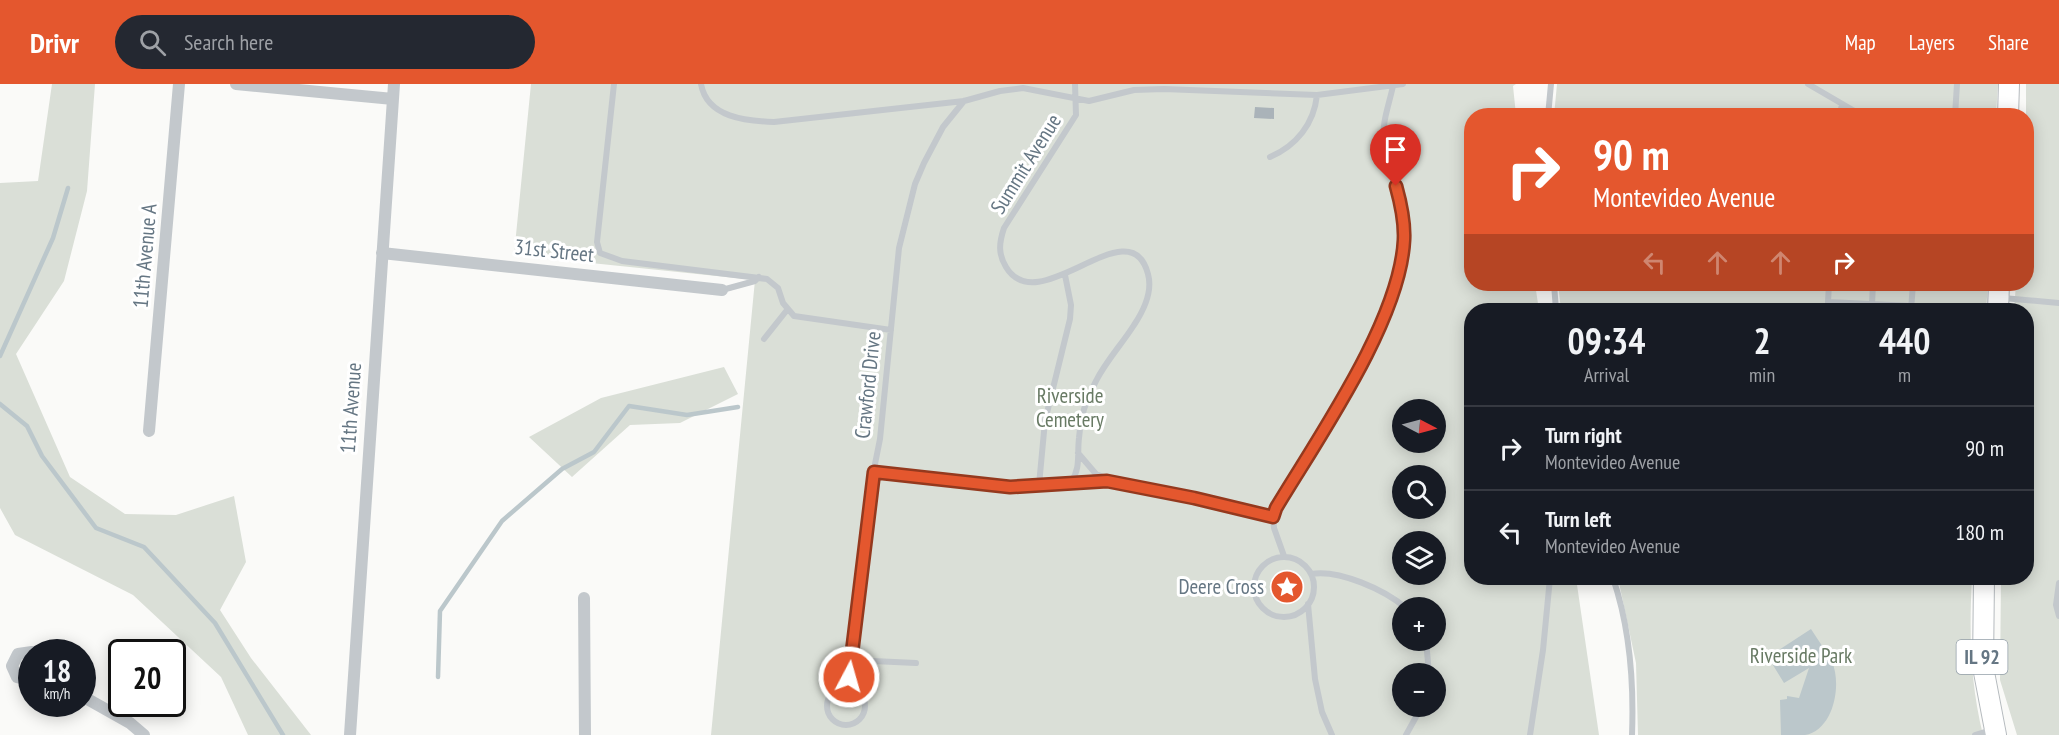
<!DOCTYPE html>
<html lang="en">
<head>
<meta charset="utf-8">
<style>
	:root { --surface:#171b24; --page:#242831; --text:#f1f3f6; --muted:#9ea1a6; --line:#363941; --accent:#e4572e }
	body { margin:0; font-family:"PT Sans Narrow",sans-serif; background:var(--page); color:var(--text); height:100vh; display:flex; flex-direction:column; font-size:22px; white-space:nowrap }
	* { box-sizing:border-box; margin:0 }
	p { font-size:20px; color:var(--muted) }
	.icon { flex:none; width:33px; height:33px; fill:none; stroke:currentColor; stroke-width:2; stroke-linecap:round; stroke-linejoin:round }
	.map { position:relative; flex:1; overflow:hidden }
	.side { position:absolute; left:1464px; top:219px; width:570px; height:282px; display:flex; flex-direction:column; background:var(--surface); border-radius:24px; box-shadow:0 3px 15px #0003 }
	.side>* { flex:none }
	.guide { position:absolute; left:1464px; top:24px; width:570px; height:183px; border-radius:24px; box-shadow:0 3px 15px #0003; background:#e4572e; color:#fff; overflow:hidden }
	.needle { width:39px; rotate:96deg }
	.tools { position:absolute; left:1392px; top:315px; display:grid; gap:12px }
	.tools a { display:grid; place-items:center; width:54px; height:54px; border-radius:50%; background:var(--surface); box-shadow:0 3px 15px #0003; font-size:30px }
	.speed { position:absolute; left:18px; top:555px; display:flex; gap:12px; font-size:30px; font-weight:700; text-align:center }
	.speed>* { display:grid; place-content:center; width:78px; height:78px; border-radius:50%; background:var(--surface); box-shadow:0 3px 15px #0003; line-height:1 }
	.speed small { font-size:15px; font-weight:400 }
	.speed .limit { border:3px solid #111; border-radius:9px; background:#fff; color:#111 }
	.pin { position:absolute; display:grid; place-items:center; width:51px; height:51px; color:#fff; margin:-62px -26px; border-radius:50% 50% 50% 0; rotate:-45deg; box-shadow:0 0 6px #0007 }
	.pin .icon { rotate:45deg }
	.me { position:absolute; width:66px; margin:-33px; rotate:6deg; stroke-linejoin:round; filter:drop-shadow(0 0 4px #0008) }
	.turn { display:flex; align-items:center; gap:21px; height:126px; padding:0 30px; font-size:27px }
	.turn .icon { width:78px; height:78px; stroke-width:2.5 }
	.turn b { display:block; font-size:42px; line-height:51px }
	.lanes { display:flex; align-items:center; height:57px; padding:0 30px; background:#0003; justify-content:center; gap:30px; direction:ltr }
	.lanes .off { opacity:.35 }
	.eta { display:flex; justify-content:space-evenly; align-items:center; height:102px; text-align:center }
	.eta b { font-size:36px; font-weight:800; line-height:42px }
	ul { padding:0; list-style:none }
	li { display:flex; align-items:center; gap:18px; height:84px; padding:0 30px; border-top:2px solid var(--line) }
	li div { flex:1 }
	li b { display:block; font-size:22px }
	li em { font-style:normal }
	header { display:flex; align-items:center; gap:36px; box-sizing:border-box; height:84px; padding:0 30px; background:var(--accent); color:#fff }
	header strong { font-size:28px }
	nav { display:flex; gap:33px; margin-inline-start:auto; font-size:21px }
	.search { width:420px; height:54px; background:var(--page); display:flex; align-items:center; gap:15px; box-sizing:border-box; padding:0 21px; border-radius:33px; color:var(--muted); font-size:22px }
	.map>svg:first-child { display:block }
</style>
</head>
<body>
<header>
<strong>Drivr</strong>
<div class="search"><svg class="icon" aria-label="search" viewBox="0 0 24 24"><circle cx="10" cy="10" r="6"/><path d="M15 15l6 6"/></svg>Search here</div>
<nav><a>Map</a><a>Layers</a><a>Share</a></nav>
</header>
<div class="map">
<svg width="2059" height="651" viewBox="0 0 2059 651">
	<rect width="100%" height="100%" fill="#fafaf8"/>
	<path fill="#dadfd7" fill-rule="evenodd" d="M 52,0 L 95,0 L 87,107 L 64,197 L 16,270 L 70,393 L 125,430 L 176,431 L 234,412 L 246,478 L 220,526 L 251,574 L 311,651 L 248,651 L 221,593 L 133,511 L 15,451 L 0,424 L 0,99 L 38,97 Z
		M 531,0 L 1516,0 L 1513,2 L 1516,31 L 1472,32 L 1472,200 L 1535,200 L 1539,226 L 1472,226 L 1472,494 L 1576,494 L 1599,651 L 711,651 L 755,196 L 514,171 ZM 1402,326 L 1436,326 L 1436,358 L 1402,358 ZM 1402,392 L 1436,392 L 1436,424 L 1402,424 ZM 1402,458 L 1436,458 L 1436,490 L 1402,490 ZM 1402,524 L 1436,524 L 1436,556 L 1402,556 ZM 1402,590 L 1436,590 L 1436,622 L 1402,622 Z
		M 1557,0 L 1998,0 L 1996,31 L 1554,32 Z
		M 2026,0 L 2059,0 L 2059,651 L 2017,651 L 2000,596 L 2001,494 L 2026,494 L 2026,226 L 2014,226 L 2016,200 L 2026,200 Z
		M 1558,200 L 1988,200 L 1986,226 L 1561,226 Z
		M 724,283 L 738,310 L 680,339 L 630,341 L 572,393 L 529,353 L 601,314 Z
		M 1618,494 L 1972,494 C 1969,548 1970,598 1983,651 L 1638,651 L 1636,579 Z"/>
	<path fill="#bbc7cb" d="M 1811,545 C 1818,556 1826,567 1832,578 C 1842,600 1834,646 1805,651 C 1798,651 1789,651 1781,651 L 1780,616 L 1787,615 L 1787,612 L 1799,614 L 1809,584 L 1784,599 L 1768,573 Z"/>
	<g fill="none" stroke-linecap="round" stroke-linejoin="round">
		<path stroke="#bbc7cb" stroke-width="4.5" d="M 0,272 L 53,154 L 68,104
			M 0,320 L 27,342 L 42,372 L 96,444 L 144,463 L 215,539 L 283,651
			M 438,593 L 440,527 L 502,437 L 562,385 L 594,368 L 629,322 L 687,331 L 738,323"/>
	</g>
	<path fill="#aab3b9" d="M 1255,23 L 1274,24 L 1274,35 L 1254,34 Z"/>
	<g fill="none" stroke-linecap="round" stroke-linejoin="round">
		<g stroke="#b5babe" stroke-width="22">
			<path id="primary" d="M 2008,32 L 2009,0
				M 1998,226 L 1999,200
				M 1984,494 L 1983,583 L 1996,651"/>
		</g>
		<path stroke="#c3c8cc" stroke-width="6" d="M 614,0 L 597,158 L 600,169 L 622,177 L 767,195 L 778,204 L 783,219 L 794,232 L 891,246
			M 701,0 C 707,34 747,37 774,38 L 964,17 L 1000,7 L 1023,4 L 1089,17 L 1134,6 L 1164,5 L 1317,11 L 1403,0
			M 1808,0 L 1863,32
			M 1548,32 L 1551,0
			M 1839,32 L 1842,21
			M 1955,32 L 1957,0
			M 1270,73 C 1296,62 1314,40 1317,11
			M 1554,200 L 1556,226
			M 1829,200 L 1828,218 L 1912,222
			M 722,206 L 755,197 L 759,193
			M 2003,214 L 2059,219
			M 1872,220 L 1873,200
			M 1911,226 L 1913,200
			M 764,255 L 787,226
			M 1078,369 L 1096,390 L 1111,396
			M 874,388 L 1010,403 L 1107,397 L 1194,413 L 1273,433 L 1276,424 C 1319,351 1398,242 1404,158 C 1407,123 1389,94 1384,60 C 1381,40 1389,21 1393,2
			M 1071,398 C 1081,384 1077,370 1079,354 C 1080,334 1086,315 1096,297 C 1106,277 1122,260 1134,241 C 1144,226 1153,208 1148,190 C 1130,121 1039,238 1006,183 C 998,170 999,159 1004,144 L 1076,31 L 1075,0
			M 1039,401 L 1045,337 L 1070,235 L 1071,221 L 1065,191
			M 1273,433 L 1274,444 L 1284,472
			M1254 503a30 30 0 1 1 60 0a30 30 0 1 1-60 0Z
			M 1311,490 C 1339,485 1385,506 1406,524
			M 1613,494 C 1630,544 1634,598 1632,651
			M 2059,499 L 2056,521 L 2059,532
			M 1308,520 L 1315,595 L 1322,628 L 1332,651
			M 1426,556 L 1429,590
			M 851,576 L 916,579
			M827 622a19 19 0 1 1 38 0a19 19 0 1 1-38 0Z
			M 849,603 L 870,405 L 880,355 L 899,164 L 915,100 L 924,79 L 943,43 L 964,17
			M 1406,651 L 1422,622
			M 1530,651 L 1543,566 L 1550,494
			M 1975,651 L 1991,646"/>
		<path stroke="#c3c8cc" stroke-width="12" d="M 236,0 L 393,15
			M 382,169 L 722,206
			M 149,347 L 179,0
			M 584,514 L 585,651
			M 32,596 L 17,593 L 12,582 L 18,570 L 32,568
			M 82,612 L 130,639 L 144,651
			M 350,651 L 394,0"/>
		<use href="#primary" stroke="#fff" stroke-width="20"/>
	</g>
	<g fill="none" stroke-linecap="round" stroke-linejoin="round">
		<g stroke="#94391e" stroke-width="15">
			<path id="route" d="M 849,593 L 874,388 L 1010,403 L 1107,397 L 1194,414 L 1273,433 L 1276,424 C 1318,354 1400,237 1404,156 C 1405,137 1401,120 1396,102"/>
		</g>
		<use href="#route" stroke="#e4572e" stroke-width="10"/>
	</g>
	<defs>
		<g id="sight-disc" transform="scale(1.725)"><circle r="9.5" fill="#e4572e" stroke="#fff"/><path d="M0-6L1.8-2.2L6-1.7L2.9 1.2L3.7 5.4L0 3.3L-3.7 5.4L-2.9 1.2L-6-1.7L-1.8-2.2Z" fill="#fff"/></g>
	</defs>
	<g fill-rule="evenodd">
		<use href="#sight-disc" x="1287" y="503"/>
	</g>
	<g text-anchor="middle" stroke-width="6" stroke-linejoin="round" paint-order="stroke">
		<rect fill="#fff" stroke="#939fa8" stroke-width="1.5" x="1956.5" y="556" width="51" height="34" rx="4.5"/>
		<g font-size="20" font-weight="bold" fill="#657683">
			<text x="1982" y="580">IL 92</text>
		</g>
		<g font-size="21" fill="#657683" stroke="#fff">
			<text transform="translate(1026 80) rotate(-58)" y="7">Summit Avenue</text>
			<text transform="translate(554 167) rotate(6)" y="7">31st Street</text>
			<text transform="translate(145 172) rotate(-85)" y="7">11th Avenue A</text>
			<text transform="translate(868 301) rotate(-84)" y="7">Crawford Drive</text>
			<text transform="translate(351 324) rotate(-86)" y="7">11th Avenue</text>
		</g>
		<g font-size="21" fill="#687a64" stroke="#fff">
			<text x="1070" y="319">Riverside<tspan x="1070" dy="24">Cemetery</tspan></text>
			<text x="1801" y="579">Riverside Park</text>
		</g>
		<g font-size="21" fill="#657683" stroke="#fff" text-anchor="end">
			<text x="1264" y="510">Deere Cross</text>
		</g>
	</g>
</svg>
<div class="tools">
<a><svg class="needle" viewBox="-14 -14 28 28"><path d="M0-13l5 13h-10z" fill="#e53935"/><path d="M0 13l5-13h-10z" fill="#9ea1a6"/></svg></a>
<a><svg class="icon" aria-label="search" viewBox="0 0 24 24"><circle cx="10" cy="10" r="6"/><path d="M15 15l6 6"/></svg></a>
<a><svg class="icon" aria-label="layers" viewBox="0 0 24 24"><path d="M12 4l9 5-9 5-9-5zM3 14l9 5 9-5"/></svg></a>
<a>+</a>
<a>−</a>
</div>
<div class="speed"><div>18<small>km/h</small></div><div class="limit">20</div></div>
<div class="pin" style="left:1396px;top:102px;background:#d93025"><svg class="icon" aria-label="arrive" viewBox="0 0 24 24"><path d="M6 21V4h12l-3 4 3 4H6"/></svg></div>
<svg class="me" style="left:849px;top:593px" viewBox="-20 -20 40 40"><circle r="17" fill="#e4572e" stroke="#fff" stroke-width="3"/><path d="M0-11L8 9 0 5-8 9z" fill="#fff"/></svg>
<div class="guide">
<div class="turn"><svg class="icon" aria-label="right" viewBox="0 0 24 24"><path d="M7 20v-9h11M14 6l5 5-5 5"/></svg><div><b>90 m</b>Montevideo Avenue</div></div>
<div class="lanes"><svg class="icon off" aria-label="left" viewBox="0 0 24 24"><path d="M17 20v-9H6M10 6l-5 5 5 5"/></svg><svg class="icon off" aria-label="ahead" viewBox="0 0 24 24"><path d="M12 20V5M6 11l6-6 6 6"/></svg><svg class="icon off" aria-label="ahead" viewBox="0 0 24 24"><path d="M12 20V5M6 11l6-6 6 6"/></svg><svg class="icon" aria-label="right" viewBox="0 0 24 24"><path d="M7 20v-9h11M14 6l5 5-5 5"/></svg></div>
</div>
<section class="side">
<div class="eta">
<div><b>09:34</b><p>Arrival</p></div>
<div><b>2</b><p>min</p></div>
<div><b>440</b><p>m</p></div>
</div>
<ul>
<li><svg class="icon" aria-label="right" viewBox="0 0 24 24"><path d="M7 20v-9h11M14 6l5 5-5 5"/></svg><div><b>Turn right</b><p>Montevideo Avenue</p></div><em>90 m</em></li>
<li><svg class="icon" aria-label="left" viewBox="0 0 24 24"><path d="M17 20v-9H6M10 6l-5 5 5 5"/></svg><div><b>Turn left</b><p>Montevideo Avenue</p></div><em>180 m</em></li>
</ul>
</section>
</div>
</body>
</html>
